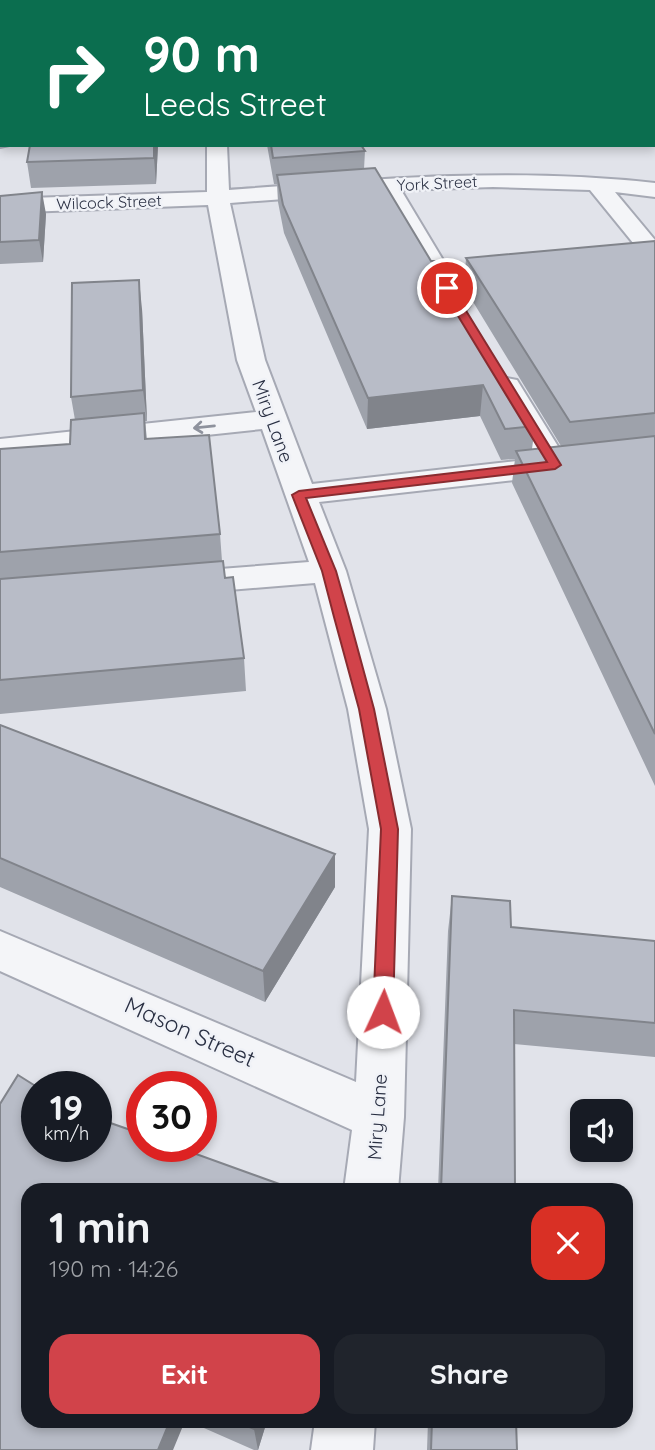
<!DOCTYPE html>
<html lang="en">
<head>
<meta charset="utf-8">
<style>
	:root { --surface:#171b24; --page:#20242c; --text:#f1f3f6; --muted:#9ea1a6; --accent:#d1434a }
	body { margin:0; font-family:Quicksand,sans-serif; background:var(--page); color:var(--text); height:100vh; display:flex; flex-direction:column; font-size:26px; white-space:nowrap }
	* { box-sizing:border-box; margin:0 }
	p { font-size:23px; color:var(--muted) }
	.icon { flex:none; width:38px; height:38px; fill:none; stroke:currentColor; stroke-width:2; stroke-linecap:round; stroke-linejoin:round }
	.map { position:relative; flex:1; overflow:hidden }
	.drawer { position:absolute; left:21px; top:1183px; width:612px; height:245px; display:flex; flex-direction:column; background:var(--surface); border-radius:21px; box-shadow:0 4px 10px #0003 }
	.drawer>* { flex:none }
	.top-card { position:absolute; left:0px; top:0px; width:656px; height:147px; box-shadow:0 4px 10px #0003; background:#0b6e4f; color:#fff; overflow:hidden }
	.controls { position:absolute; left:570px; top:1099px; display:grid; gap:14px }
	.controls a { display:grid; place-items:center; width:63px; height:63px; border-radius:14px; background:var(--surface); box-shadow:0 4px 10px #0003; font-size:35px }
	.speed { position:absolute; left:21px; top:1071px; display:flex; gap:14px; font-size:35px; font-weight:700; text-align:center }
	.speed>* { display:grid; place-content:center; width:91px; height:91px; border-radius:50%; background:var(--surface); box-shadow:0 4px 10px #0003; line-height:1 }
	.speed small { font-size:18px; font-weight:400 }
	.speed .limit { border:10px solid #d22; background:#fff; color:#111 }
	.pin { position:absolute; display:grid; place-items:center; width:60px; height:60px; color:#fff; margin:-30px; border:4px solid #fff; border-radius:50%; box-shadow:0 2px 7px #0007 }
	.me { position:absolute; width:77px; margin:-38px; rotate:2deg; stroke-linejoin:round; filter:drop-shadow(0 0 5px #0008) }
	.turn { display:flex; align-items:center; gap:24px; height:147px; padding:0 28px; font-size:32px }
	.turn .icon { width:91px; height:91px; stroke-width:2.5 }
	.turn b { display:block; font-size:49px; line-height:60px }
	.round { display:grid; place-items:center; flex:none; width:74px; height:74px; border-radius:21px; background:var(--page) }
	.summary { display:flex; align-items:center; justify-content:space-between; height:119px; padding:0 28px }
	h1 { font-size:42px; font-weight:800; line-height:52px }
	.cta { display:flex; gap:14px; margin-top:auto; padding:14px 28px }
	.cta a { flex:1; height:80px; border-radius:21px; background:var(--accent); color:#fff; font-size:28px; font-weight:800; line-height:80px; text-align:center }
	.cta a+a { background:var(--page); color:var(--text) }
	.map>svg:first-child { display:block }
</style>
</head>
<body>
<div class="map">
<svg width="655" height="1450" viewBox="0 0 655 1450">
	<rect width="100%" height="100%" fill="#e1e3ea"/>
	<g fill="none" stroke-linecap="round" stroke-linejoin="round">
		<g stroke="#a6a9b4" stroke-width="4">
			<path id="minor" d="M 166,0 L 209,0 L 210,2 L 167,2 Z
				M 290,0 L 307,0 L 289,2 Z
				M 654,6 L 655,6 L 655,16 L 654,16 Z
				M 654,55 L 655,55 L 655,65 L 654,65 Z
				M 0,74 L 2,74 L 2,86 L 0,86 Z
				M 0,135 L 2,145 L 9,145 L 0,147 Z
				M 207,145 L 227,145 L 229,190 C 372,179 512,167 655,183 L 655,197 L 615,192 L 655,240 L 655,262 L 647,260 L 590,190 L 493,187 L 401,190 L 470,305 L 466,310 L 457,313 L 448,310 L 444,305 L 380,192 L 230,203 L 265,360 L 312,484 L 535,459 L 493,386 L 497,380 L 507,378 L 517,380 L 564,456 L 655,446 L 655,464 L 319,502 L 346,571 L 386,709 L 411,829 L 404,1117 L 398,1190 L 344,1190 L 352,1130 L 0,971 L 0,931 L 356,1082 L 369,829 L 348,709 L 315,583 L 181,594 L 169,591 L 164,583 L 169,575 L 181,572 L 309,562 L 262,429 L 0,457 L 0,439 L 256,412 L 237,360 L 208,205 L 0,213 L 0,199 L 207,192 Z
				M 315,1421 L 375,1421 L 373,1450 L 311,1450 Z"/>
		</g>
		<use href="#minor" fill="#f4f5f8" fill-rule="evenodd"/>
	</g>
	<path fill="#9ea2ab" d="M 158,145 L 156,184 L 31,188 L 27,162 Z
		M 267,145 L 361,145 L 365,151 L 364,169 L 431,261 L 535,426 L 532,449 L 561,446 L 464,287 L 466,258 L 655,241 L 655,786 L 512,483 L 515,459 L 501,460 L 480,416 L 367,429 L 284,233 L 278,202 L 277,184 L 274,184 Z
		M 0,196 L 46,214 L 43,262 L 0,264 Z
		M 142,309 L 147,421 L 145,421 L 147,439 L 220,534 L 222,561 L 225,578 L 244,658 L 246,691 L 0,714 L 0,449 L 70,444 L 75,420 L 71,397 Z
		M 0,725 L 335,854 L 335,887 L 265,1002 L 0,887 Z
		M 452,896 L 511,927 L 655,941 L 655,1057 L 514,1044 L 515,1190 L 438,1190 L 448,931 Z
		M 188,1421 L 267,1421 L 258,1450 L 254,1450 Z
		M 428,1421 L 516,1421 L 517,1450 L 427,1450 Z"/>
	<path fill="#81848b" d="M 154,145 L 158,145 L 156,184 L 154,158 Z
		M 42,192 L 46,214 L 43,262 L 39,240 Z
		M 139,280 L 142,309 L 147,421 L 143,390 Z
		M 483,385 L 480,416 L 367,429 L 368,398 Z
		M 335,854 L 335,887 L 265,1002 L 263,971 Z
		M 170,1421 L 185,1421 L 173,1450 L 158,1450 Z
		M 257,1421 L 267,1421 L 258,1450 L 254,1429 Z"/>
	<path fill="#b8bcc7" stroke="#81848b" stroke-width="2" d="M 30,145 L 154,145 L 154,158 L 27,162 Z
		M 271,145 L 361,145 L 365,151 L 273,158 Z
		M 375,168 L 431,261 L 435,261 L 535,426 L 505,429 L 483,385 L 368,398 L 283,205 L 277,175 Z
		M 42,192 L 39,240 L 0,242 L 0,196 Z
		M 655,241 L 655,413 L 570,422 L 466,258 Z
		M 139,280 L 143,390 L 71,397 L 72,283 Z
		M 144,413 L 145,439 L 209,435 L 220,534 L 0,552 L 0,449 L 70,444 L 71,420 Z
		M 655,436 L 655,734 L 516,451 Z
		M 223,561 L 225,578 L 233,577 L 244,658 L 0,680 L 0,579 Z
		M 0,725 L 335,854 L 263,971 L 0,858 Z
		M 452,896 L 510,901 L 511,927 L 655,941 L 655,1023 L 514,1010 L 515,1190 L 441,1190 Z
		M 18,1075 L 37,1087 L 37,1146 L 96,1146 L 96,1118 L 142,1134 L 142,1146 L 174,1146 L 296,1190 L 28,1190 L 28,1421 L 170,1421 L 158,1450 L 0,1450 L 0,1104 Z
		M 235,1421 L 257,1421 L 254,1429 Z
		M 432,1421 L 516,1421 L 517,1450 L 431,1450 Z"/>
	<defs><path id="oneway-shaft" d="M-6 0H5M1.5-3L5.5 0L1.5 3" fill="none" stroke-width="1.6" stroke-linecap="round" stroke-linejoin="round" transform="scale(1.75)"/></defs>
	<use stroke="#8e929d" href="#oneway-shaft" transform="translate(204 427) rotate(174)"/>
	<path fill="#d1434a" stroke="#882c30" stroke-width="2" d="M 447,285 L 452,288 L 561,465 L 555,469 L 306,498 L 336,571 L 349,617 L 374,709 L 398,829 L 393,1012 L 390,1018 L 383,1021 L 376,1018 L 373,1012 L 381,829 L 359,709 L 334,617 L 322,571 L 292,495 L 299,491 L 547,462 L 441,288 Z"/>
	<g text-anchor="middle" stroke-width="5" stroke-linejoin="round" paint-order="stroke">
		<g font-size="16" fill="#292f42" stroke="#f0f2f7">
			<text transform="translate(437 183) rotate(-3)" y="6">York Street</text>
			<text transform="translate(109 202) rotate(-2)" y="6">Wilcock Street</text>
		</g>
		<g font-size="19" fill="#292f42" stroke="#f0f2f7">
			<text transform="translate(273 421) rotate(70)" y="7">Miry Lane</text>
			<text transform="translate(377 1117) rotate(-86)" y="7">Miry Lane</text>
		</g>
		<g font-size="23" fill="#292f42" stroke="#f0f2f7">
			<text transform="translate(190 1032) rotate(24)" y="8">Mason Street</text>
		</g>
	</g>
</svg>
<div class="controls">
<a><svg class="icon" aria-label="sound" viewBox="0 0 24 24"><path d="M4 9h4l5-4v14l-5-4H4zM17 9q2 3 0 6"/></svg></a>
</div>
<div class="speed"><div>19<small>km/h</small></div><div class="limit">30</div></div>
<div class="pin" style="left:447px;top:288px;background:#d93025"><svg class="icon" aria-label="arrive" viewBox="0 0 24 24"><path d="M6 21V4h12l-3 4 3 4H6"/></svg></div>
<svg class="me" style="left:383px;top:1012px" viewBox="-20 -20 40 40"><circle r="19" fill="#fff"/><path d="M0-13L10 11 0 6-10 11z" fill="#d1434a"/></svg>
<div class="top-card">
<div class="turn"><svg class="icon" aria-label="right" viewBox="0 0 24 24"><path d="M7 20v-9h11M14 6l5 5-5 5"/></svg><div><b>90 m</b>Leeds Street</div></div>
</div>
<section class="drawer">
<div class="summary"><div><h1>1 min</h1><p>190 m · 14:26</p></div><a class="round" style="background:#d93025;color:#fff"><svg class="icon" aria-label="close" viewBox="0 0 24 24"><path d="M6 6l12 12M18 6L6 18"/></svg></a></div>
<div class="cta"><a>Exit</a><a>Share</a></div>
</section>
</div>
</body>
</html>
